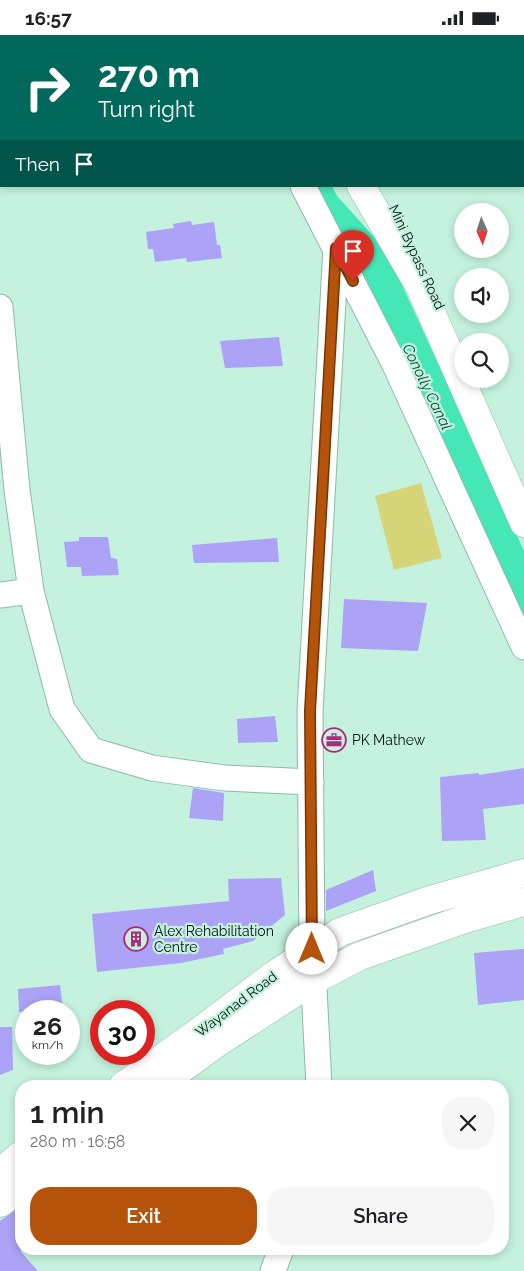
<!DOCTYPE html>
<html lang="en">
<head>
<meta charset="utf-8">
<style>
	:root { --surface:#fff; --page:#f6f6f6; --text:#202124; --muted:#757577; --accent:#b45309 }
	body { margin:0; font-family:Raleway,sans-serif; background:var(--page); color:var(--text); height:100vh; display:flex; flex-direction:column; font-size:19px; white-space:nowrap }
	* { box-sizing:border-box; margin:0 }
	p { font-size:16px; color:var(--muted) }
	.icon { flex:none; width:28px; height:28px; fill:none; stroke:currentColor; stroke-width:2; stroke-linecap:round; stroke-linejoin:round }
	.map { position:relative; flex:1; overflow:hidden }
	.panel { position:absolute; left:15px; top:1045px; width:494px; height:175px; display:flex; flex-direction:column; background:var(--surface); border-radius:20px; box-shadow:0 2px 8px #0003 }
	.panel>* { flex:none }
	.top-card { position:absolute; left:0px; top:0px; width:525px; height:152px; box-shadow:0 2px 8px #0003; background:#00695c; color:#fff; overflow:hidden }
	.needle { width:32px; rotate:177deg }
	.fabs { position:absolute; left:454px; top:168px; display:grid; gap:10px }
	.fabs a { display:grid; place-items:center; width:55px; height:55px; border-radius:50%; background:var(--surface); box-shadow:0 2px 8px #0003; font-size:25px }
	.speed { position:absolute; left:15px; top:965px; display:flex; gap:10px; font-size:25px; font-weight:700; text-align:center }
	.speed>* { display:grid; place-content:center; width:65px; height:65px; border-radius:50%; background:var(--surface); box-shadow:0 2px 8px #0003; line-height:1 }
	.speed small { font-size:12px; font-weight:400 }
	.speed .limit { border:8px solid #d22; background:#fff; color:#111 }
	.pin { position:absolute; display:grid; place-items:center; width:42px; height:42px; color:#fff; margin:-51px -21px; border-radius:50% 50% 50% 0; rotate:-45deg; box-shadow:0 0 5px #0007 }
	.pin .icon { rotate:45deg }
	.me { position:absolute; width:55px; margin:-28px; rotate:0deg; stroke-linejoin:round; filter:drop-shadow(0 0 4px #0008) }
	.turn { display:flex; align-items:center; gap:18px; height:105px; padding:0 15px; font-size:22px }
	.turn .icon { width:65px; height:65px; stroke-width:2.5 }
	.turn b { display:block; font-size:35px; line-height:42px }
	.then { display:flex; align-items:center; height:48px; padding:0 15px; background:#0003; gap:10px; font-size:19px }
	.round { display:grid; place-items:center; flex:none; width:52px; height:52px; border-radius:20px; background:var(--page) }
	.head { display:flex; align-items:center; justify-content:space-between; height:85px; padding:0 15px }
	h1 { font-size:30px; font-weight:600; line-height:38px }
	.action { display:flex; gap:10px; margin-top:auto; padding:10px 15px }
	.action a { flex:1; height:58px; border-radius:20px; background:var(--accent); color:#fff; font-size:20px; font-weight:600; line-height:58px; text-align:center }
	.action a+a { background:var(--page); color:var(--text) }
	.status { display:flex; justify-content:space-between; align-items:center; height:35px; padding:0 25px; background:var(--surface); direction:ltr }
	.status svg { height:14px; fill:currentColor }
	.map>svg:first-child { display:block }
</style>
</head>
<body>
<div class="status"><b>16:57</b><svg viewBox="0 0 49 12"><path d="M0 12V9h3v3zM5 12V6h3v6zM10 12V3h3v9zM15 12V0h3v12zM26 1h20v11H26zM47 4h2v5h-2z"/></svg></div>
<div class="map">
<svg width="524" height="1236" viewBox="0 0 524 1236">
	<rect width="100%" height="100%" fill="#c4f2df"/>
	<path fill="#d5d577" d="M 421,448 L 442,523 L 394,535 L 375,461 Z"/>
	<path fill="#46e7b7" d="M 311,151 L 332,151 L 337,161 L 386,215 L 524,516 L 524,592 Z"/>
	<path fill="#aca2f6" d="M 191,186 L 192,190 L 214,187 L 217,210 L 220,210 L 222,223 L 187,227 L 186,223 L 155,227 L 153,214 L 148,214 L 146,197 L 174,193 L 173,189 Z
		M 279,302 L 283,331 L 225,333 L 220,306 Z
		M 79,502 L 108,502 L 111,523 L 117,524 L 119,540 L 82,541 L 81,532 L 67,532 L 64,507 L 79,506 Z
		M 277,503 L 279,527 L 194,528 L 192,510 Z
		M 344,564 L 427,568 L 418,616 L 341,613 Z
		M 275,681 L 278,707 L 238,708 L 237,684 Z
		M 524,733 L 524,769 L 483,774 L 486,805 L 442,806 L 440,742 L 479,738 L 479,740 Z
		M 193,753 L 224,758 L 223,786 L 189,783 Z
		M 373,835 L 376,856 L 326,876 L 326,855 Z
		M 281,843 L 285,880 L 253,906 L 223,914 L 224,919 L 181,928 L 97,937 L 92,879 L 229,866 L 228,844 Z
		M 524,914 L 524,965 L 478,970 L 474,918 Z
		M 60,950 L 63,974 L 19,977 L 18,954 Z
		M 0,992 L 12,992 L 13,1035 L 0,1040 Z
		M 21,1171 L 21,1217 L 38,1236 L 0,1236 L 0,1186 Z"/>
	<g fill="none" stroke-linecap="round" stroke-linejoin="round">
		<g stroke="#8ebaa8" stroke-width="27">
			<path id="minor" d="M 206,0 L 207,1
				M 303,151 L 394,328 L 524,612
				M 0,272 L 17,455 L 31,556 L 62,674 L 91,715 L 152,733 L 224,743 L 311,747
				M 0,560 L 31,556
				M 319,1051 L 312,914 L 310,676 L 336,213
				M 273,1236 L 281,1214"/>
		</g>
		<g stroke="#8ebaa8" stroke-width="29">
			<path id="major" d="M 270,0 L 271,1
				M 294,0 L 295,1
				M 361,151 L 420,252 L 524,488
				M 123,1051 L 193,1001 L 274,940 L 340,897 L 427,866 L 524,838
				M 158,1051 L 217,1008 L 314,945 L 360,921 L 465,884 L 524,867
				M 0,1137 L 21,1120
				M 0,1168 L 21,1152"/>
		</g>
		<use href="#minor" stroke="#fff" stroke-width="25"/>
		<use href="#major" stroke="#fff" stroke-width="28"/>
	</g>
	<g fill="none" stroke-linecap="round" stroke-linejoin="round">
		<g stroke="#753606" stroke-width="12">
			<path id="route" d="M 312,914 L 310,676 L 336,213 L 353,246"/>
		</g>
		<use href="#route" stroke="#b45309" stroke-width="9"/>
	</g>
	<defs>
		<g id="office-ring" transform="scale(1.25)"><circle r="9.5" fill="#c4f2df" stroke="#ac2b78" stroke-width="1.5"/><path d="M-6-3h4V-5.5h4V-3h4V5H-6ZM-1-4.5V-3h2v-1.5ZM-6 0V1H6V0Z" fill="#ac2b78"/></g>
		<g id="building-ring" transform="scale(1.25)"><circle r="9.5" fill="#c4f2df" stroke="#ac2b78" stroke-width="1.5"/><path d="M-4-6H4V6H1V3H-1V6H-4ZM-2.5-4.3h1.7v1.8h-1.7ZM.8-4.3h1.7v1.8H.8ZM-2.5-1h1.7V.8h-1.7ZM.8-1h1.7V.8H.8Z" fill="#ac2b78"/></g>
	</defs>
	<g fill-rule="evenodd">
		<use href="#office-ring" x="334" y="705"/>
		<use href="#building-ring" x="136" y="904"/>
	</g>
	<g text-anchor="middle" stroke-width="4.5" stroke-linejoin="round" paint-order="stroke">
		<g font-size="14" fill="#04140e" stroke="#c4f2df">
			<text transform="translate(417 222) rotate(65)" y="5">Mini Bypass Road</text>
			<text transform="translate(236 969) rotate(-37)" y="5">Wayanad Road</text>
		</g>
		<g font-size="14" fill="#04140e" stroke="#c4f2df" text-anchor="start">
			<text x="352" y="710">PK Mathew</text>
			<text x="154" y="901">Alex Rehabilitation<tspan x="154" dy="16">Centre</tspan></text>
		</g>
		<g font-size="15" font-style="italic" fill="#054b38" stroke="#c4f2df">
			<text transform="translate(427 352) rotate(64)" y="5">Conolly Canal</text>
		</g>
	</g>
</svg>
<div class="fabs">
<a><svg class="needle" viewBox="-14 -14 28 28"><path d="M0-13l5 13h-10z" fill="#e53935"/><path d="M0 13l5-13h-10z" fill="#757577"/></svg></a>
<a><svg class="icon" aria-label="sound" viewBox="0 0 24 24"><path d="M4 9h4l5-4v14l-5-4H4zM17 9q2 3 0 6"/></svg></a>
<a><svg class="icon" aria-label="search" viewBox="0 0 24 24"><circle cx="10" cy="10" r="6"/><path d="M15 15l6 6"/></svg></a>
</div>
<div class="speed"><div>26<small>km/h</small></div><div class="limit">30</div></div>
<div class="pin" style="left:353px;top:246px;background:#d93025"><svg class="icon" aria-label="arrive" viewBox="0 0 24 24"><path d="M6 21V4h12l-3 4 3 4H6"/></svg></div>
<svg class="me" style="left:312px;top:914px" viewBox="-20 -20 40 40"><circle r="19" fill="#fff"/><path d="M0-13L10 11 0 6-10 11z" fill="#b45309"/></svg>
<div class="top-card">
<div class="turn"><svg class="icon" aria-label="right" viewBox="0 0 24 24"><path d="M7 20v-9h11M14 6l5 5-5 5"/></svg><div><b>270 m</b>Turn right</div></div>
<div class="then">Then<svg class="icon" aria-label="arrive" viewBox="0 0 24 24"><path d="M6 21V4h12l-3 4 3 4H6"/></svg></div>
</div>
<section class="panel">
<div class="head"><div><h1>1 min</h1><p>280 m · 16:58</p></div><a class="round"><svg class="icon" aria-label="close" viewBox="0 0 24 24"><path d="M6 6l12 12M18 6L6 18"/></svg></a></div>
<div class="action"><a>Exit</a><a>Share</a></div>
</section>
</div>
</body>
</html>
